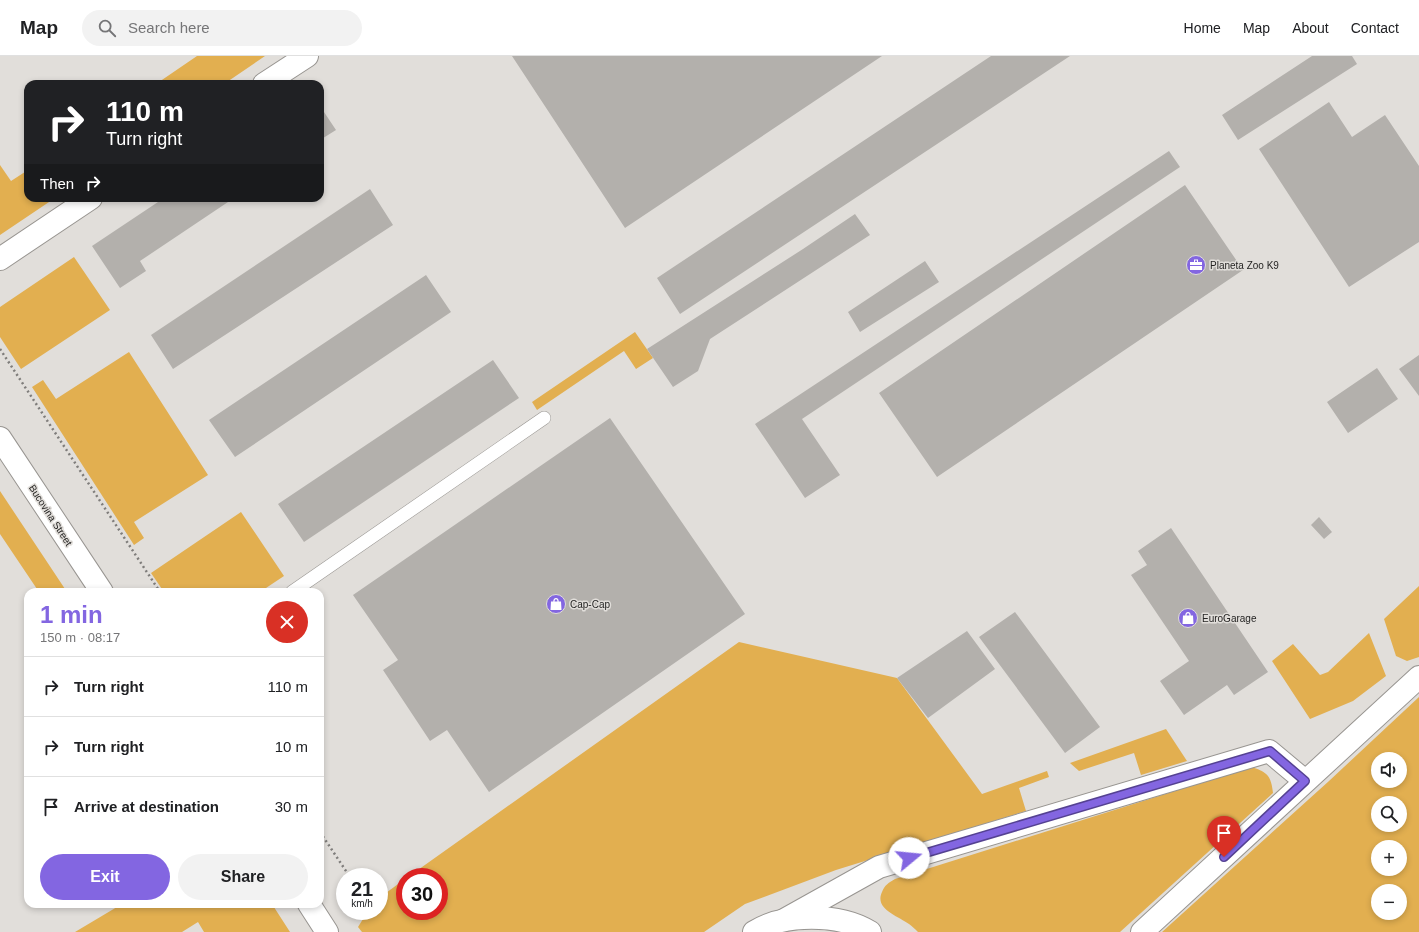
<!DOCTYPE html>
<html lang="en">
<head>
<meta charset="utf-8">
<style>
	:root { --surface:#fff; --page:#f2f2f2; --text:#202124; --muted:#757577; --line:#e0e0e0; --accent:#8366e1 }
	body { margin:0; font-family:Helvetica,sans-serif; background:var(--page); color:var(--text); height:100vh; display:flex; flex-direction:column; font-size:15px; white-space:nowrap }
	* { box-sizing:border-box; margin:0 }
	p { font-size:13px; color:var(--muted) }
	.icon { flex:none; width:22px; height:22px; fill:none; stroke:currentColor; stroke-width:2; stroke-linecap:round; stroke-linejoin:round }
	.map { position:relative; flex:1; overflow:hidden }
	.drawer { position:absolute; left:24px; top:532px; width:300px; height:320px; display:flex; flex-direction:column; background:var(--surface); border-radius:12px; box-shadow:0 2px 6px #0003 }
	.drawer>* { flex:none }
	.guide { position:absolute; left:24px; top:24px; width:300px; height:122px; border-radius:12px; box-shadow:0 2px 6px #0003; background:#202124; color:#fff; overflow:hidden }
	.fabs { position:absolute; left:1371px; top:696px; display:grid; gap:8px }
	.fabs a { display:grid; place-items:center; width:36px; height:36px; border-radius:50%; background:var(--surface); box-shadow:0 2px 6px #0003; font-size:20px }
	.speed { position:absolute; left:336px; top:812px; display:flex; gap:8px; font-size:20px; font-weight:700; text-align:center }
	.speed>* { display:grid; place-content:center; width:52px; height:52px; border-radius:50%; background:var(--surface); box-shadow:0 2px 6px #0003; line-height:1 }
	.speed small { font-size:10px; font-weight:400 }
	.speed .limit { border:6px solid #d22; background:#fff; color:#111 }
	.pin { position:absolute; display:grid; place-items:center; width:34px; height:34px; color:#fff; margin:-41px -17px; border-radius:50% 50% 50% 0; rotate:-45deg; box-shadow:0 0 4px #0007 }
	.pin .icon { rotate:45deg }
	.me { position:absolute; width:44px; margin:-22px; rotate:73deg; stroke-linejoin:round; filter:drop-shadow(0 0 3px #0008) }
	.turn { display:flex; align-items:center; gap:14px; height:84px; padding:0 16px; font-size:18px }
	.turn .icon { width:52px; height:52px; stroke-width:2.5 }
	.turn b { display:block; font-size:28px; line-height:34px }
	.then { display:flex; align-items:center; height:38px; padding:0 16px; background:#0003; gap:8px; font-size:15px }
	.round { display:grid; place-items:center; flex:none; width:42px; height:42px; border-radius:21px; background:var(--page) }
	.head { display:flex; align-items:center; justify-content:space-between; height:68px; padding:0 16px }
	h1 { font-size:24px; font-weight:700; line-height:30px; color:var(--accent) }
	.action { display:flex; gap:8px; margin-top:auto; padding:8px 16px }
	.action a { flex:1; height:46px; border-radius:24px; background:var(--accent); color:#fff; font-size:16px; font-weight:700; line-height:46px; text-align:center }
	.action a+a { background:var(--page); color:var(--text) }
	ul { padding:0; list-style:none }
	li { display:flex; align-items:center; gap:12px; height:60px; padding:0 16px; border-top:1px solid var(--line) }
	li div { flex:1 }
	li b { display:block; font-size:15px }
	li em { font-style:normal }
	header { display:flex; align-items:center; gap:24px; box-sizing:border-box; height:56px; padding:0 20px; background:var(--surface); border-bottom:1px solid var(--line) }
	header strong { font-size:19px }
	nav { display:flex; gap:22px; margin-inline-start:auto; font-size:14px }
	.search { width:280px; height:36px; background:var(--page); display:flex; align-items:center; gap:10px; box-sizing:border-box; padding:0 14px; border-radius:22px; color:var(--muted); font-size:15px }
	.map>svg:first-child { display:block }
</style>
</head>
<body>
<header>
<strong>Map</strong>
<div class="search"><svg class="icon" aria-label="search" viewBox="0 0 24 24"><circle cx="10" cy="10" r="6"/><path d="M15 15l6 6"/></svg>Search here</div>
<nav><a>Home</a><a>Map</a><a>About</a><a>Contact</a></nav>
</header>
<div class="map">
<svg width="1419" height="876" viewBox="0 0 1419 876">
	<rect width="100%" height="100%" fill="#e1deda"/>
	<path fill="#e2af50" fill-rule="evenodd" d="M 197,0 L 265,0 L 224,28 L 156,28 Z
		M 0,109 L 11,125 L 28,114 L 28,142 L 55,142 L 0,179 Z
		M 74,201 L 110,254 L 21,313 L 0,281 L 0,251 Z
		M 635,276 L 653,302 L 636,313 L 624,295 L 537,354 L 532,346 Z
		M 129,296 L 208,419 L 134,466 L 144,482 L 134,489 L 32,331 L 43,324 L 56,343 Z
		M 0,435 L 67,536 L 39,536 L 0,478 Z
		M 241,456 L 284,520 L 260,536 L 164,536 L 151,517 Z
		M 1419,530 L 1419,601 L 1407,605 L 1396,600 L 1384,563 Z
		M 1369,577 L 1386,620 L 1353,645 L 1310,663 L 1272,605 L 1293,588 L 1320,619 L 1328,616 Z
		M 739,586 L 897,622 L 982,738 L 1047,715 L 1049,721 L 1019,732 L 1026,755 L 836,814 L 745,848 L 704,876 L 362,876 L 358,871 L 368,855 L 379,855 L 379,842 L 405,823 L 405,855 L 439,855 L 439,821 L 408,821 Z
		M 1419,641 L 1419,876 L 1162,876 L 1329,725 ZM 1378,703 L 1400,703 L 1400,725 L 1378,725 ZM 1378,747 L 1400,747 L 1400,769 L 1378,769 ZM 1378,791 L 1400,791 L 1400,813 L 1378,813 ZM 1378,835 L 1400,835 L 1400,857 L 1378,857 Z
		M 1166,673 L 1187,705 L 1141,719 L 1134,697 L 1079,715 L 1070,707 Z
		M 1251,711 C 1268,716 1271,720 1273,737 L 1120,876 L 918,876 C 915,873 912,870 909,868 C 898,860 874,853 882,836 C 885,829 888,827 895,823 Z
		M 122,848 L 272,848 L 290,876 L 204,876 L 198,866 L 182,876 L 75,876 Z"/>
	<path fill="#b3b0ac" d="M 512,0 L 882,0 L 625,172 Z
		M 991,0 L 1070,0 L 680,258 L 657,222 Z
		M 1312,0 L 1352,0 L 1357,8 L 1238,84 L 1222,59 Z
		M 1329,46 L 1352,81 L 1385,59 L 1419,110 L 1419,186 L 1349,231 L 1259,93 Z
		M 320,50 L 336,74 L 320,84 Z
		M 1169,95 L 1180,111 L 802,363 L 840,419 L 805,442 L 755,368 Z
		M 1185,129 L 1243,214 L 937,421 L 879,337 Z
		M 370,133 L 393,169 L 173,313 L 151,279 Z
		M 164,142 L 234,142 L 140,205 L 146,215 L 120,232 L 92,190 Z
		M 855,158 L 870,179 L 710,283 L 698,315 L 673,331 L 647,293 L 803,193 Z
		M 925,205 L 939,226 L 860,276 L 848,256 Z
		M 426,219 L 451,256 L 235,401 L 209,364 Z
		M 1419,299 L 1419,340 L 1399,313 Z
		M 493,304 L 519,342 L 304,486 L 278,448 Z
		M 1377,312 L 1398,343 L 1348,377 L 1327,346 Z
		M 610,362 L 745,558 L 489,736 L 447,674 L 430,685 L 383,614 L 398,604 L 353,539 Z
		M 1319,461 L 1332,476 L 1324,483 L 1311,469 Z
		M 1171,472 L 1268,616 L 1234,639 L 1227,629 L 1184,659 L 1160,625 L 1189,605 L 1131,519 L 1147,509 L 1138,495 Z
		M 1015,556 L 1100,671 L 1065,697 L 979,581 Z
		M 967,575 L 995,613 L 928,662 L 897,622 Z"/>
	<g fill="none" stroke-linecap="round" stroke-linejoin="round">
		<g stroke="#989591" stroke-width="14">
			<path id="service" d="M 292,536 L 544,362"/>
		</g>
		<g stroke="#989591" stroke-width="24">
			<path id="minor" d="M 264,28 L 307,0
				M 0,203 L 91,142
				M 784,864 L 879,811 L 1269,695 L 1305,725
				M 1142,876 L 1419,621"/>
		</g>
		<g stroke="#989591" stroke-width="24">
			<path id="primary" d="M 0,382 L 102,536
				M 309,848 L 327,876
				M 754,876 C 784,857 839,857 870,876"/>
		</g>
		<path stroke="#7f7d7b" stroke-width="2.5" stroke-dasharray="2 3" stroke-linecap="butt" d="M 0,293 L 160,536
			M 320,776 L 350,821"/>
		<use href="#service" stroke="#fff" stroke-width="13"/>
		<use href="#minor" stroke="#fff" stroke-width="22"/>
		<use href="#primary" stroke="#fff" stroke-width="22"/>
	</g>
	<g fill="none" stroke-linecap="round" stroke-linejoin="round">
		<g stroke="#554292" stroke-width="10">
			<path id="route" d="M 909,802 L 1270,695 L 1305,725 L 1224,801"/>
		</g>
		<use href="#route" stroke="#8366e1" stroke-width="7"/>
	</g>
	<defs>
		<g id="office-disc" transform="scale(1)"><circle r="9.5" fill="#8366e1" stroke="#e1deda"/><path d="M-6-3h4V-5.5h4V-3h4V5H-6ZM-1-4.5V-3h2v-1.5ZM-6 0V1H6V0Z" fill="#fff"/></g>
		<g id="shop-disc" transform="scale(1)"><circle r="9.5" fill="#8366e1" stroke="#e1deda"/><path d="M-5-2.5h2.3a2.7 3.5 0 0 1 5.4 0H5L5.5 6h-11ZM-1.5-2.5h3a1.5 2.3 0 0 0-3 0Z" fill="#fff"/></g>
	</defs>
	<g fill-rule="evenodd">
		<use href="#office-disc" x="1196" y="209"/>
		<use href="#shop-disc" x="556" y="548"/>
		<use href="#shop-disc" x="1188" y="562"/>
	</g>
	<g text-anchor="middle" stroke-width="3" stroke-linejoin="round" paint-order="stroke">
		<g font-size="10" fill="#252423" stroke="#e1deda" text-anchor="start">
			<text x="1210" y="213">Planeta Zoo K9</text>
			<text x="570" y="552">Cap-Cap</text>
			<text x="1202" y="566">EuroGarage</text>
		</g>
		<g font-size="10" fill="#252423" stroke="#e1deda">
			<text transform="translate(51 459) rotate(57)" y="4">Bucovina Street</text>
		</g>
	</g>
</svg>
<div class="fabs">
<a><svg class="icon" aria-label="sound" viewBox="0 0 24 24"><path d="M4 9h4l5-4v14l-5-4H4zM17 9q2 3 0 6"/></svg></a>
<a><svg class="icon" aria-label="search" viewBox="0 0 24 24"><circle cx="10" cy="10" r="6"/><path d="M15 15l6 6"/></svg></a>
<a>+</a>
<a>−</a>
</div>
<div class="speed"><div>21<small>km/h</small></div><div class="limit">30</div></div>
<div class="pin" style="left:1224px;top:801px;background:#d93025"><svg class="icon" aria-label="arrive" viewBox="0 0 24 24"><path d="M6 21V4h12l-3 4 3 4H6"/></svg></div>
<svg class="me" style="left:909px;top:802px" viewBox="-20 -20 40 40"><circle r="19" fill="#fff"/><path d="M0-13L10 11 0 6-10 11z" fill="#8366e1"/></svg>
<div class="guide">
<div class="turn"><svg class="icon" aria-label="right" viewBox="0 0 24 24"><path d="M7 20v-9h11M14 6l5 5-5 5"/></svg><div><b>110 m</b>Turn right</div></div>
<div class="then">Then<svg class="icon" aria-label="right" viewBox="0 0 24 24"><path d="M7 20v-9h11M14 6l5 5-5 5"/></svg></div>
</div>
<section class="drawer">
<div class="head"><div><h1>1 min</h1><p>150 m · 08:17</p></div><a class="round" style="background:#d93025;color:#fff"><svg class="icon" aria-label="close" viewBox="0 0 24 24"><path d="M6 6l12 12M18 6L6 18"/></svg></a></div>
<ul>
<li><svg class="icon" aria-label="right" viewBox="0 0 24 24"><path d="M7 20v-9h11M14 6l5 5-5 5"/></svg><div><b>Turn right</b></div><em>110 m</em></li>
<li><svg class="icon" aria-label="right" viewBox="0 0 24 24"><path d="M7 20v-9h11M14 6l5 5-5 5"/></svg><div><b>Turn right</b></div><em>10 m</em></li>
<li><svg class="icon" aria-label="arrive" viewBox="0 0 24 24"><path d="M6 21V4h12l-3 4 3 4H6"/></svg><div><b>Arrive at destination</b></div><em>30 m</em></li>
</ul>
<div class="action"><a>Exit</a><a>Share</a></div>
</section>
</div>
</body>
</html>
